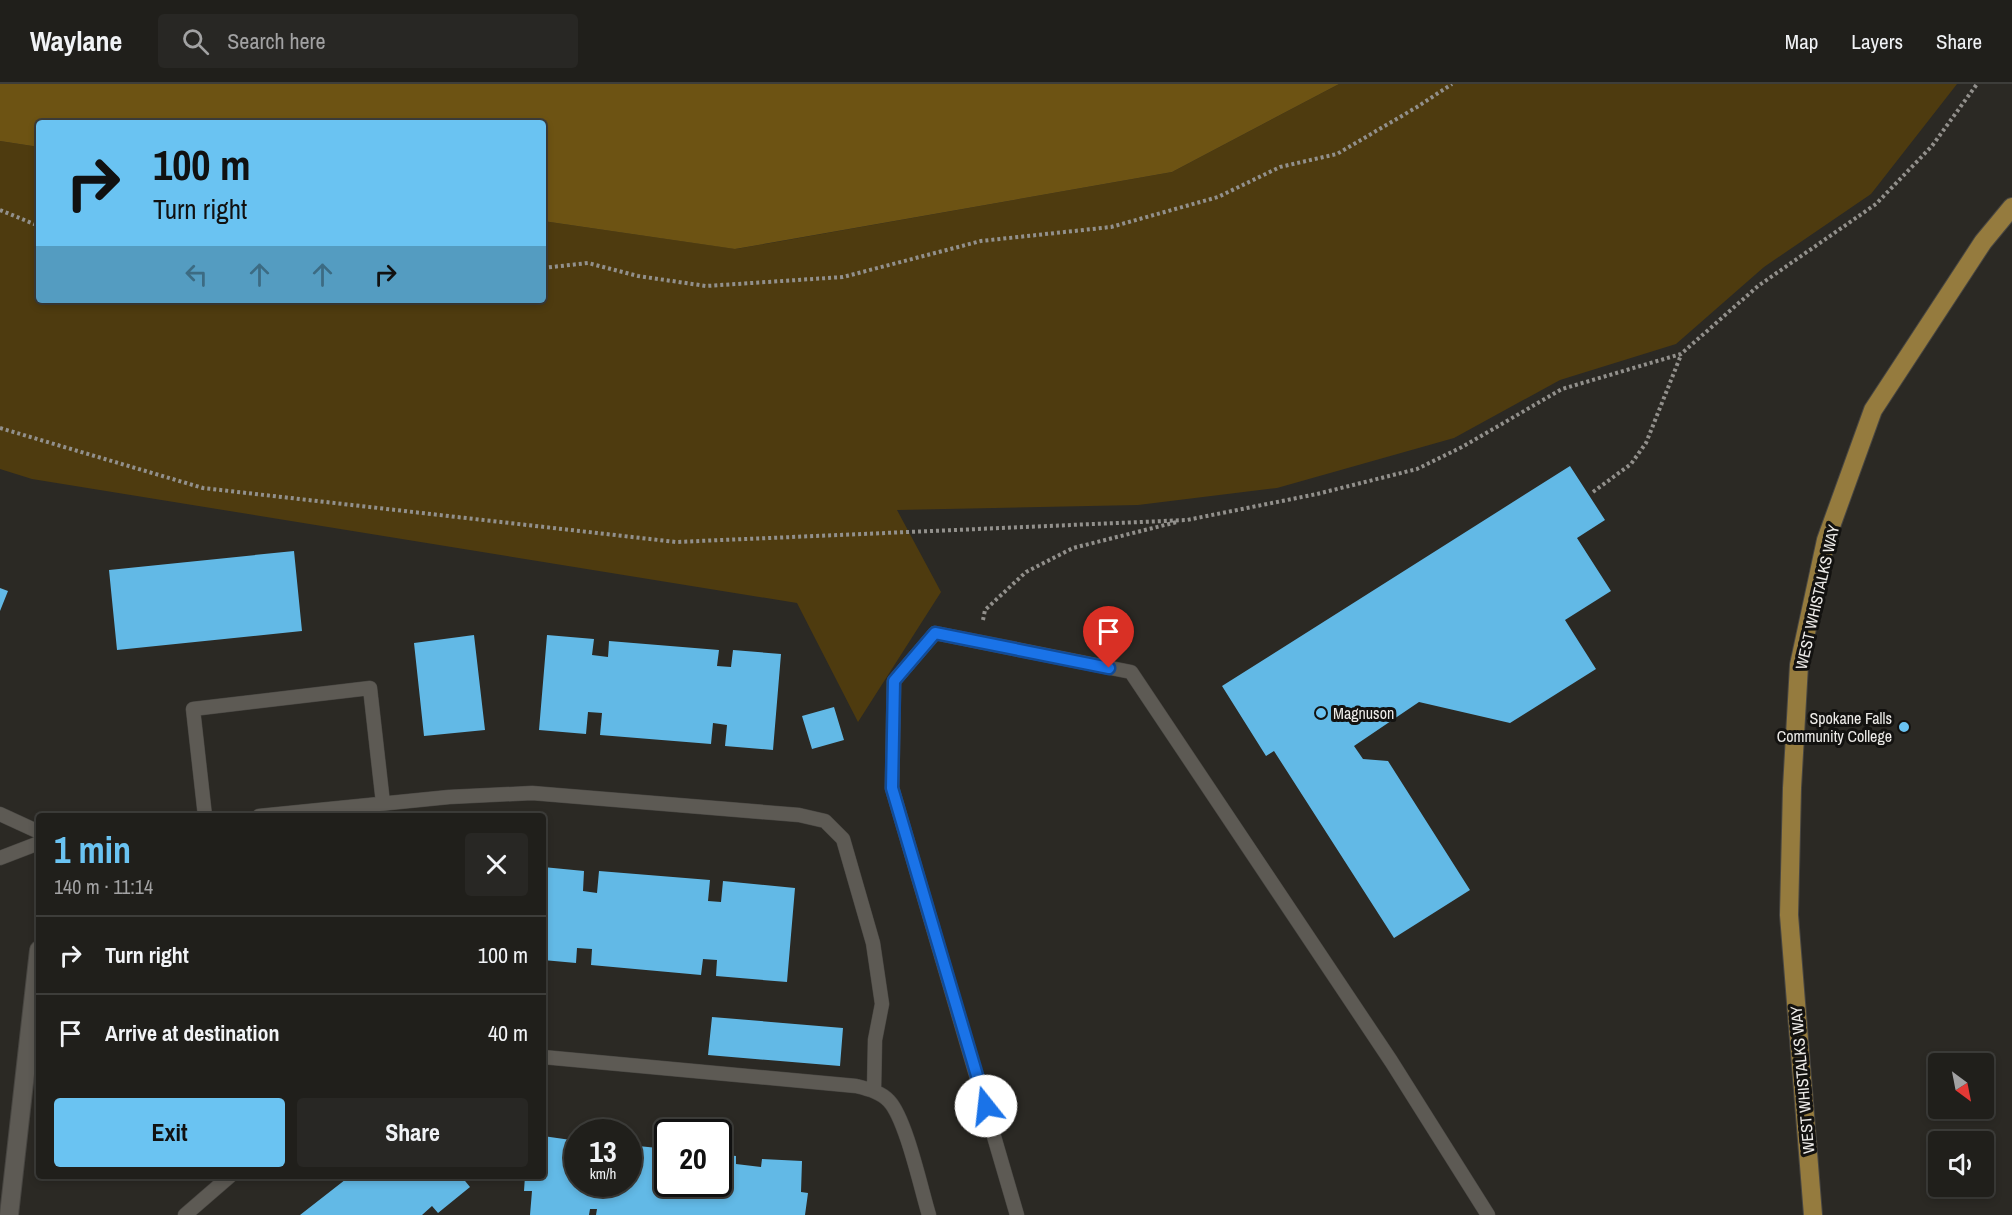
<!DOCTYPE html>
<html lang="en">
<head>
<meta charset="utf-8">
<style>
	:root { --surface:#201f1b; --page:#282724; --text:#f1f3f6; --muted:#a2a2a3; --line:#3d3d3a; --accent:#6ac3f2 }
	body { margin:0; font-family:"Archivo Narrow",sans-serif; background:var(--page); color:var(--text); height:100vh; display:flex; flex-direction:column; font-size:22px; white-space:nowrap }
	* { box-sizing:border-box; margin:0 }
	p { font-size:20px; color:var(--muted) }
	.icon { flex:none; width:33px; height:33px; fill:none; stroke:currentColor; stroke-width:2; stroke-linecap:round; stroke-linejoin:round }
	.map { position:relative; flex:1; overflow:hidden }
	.drawer { position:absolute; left:36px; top:729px; width:510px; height:366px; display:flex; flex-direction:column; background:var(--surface); border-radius:6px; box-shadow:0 3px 9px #0003,0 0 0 2px var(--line) }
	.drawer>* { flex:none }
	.hud { position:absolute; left:36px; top:36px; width:510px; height:183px; border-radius:6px; box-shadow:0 3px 9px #0003,0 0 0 2px var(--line); background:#6ac3f2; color:#111; overflow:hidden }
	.needle { width:39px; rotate:148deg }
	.tools { position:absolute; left:1928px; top:969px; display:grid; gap:12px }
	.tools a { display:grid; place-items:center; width:66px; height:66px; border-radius:6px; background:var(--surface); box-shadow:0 3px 9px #0003,0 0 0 2px var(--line); font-size:30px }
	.speed { position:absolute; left:564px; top:1035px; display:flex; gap:12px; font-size:30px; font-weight:700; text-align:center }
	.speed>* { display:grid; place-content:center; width:78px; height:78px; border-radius:50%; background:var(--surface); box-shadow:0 3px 9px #0003,0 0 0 2px var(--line); line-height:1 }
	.speed small { font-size:15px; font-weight:400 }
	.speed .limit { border:3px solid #111; border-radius:9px; background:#fff; color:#111 }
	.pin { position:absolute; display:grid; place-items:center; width:51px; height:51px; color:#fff; margin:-62px -26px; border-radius:50% 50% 50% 0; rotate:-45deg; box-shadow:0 0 6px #0007 }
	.pin .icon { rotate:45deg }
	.me { position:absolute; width:66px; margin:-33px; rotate:344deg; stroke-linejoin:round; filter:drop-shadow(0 0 4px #0008) }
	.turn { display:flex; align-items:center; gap:21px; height:126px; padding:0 18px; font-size:27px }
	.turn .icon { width:78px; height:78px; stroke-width:2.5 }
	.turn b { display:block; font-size:42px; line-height:51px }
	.lanes { display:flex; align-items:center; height:57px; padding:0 18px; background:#0003; justify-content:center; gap:30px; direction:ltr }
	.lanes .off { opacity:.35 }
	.round { display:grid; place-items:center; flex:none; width:63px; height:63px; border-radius:6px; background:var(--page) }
	.overview { display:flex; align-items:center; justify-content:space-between; height:102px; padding:0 18px }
	h1 { font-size:36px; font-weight:700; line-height:45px; color:var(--accent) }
	.primary-button { display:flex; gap:12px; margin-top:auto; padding:12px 18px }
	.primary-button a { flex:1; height:69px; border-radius:6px; background:var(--accent); color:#111; font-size:24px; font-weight:700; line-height:69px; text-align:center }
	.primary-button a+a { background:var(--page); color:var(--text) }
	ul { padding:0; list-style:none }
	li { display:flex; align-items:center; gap:18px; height:78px; padding:0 18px; border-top:2px solid var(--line) }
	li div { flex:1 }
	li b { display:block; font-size:22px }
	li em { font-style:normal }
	header { display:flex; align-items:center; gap:36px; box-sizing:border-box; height:84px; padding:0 30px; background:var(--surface); border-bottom:2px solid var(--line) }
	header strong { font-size:28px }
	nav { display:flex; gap:33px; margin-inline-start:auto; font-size:21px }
	.search { width:420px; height:54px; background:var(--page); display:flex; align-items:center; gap:15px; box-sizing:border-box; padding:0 21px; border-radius:6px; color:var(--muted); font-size:22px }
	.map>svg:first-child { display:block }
</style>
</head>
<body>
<header>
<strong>Waylane</strong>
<div class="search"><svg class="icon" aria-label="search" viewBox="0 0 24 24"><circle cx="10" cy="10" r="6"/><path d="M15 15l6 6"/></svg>Search here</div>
<nav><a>Map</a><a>Layers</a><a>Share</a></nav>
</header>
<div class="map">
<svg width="2012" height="1131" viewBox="0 0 2012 1131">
	<rect width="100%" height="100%" fill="#2b2924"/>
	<path fill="#4e3b0f" d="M 1339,0 L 1957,0 L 1871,110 L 1764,183 L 1676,260 L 1560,296 L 1454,354 L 1277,404 L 1138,421 L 897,426 L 941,508 L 858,638 L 797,519 L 32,395 L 0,385 L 0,57 L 39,63 L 39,216 L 543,216 L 543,137 L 736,165 L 1172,88 Z"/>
	<path fill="#6d5313" d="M 0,0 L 1339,0 L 1172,88 L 735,165 L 543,137 L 543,39 L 39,39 L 39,63 L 0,57 Z"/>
	<path fill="#62b9e6" d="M 1570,382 L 1605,436 L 1577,454 L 1611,507 L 1565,536 L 1596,585 L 1510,639 L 1419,618 L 1354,662 L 1363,675 L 1388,677 L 1470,806 L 1394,854 L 1274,667 L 1266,672 L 1222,602 Z
		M 294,467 L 302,547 L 117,566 L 109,486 Z
		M 0,504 L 8,507 L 0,527 Z
		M 474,551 L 485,646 L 424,652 L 414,559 Z
		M 547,551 L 594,555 L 592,571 L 608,573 L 609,557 L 719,566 L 717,582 L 731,583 L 733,566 L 781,570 L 773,666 L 725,662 L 727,641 L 713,639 L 711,660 L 600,651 L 602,629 L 588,628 L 586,650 L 539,646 Z
		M 834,623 L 844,656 L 812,665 L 802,632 Z
		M 543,783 L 584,787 L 583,807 L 597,809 L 599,787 L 710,796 L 708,817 L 721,818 L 723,797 L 795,804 L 787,898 L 716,892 L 717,876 L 703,875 L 701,891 L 591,881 L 592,865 L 577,864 L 576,879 L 543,876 Z
		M 712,933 L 843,944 L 840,982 L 708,971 Z
		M 543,1052 L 578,1057 L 578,1100 L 628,1100 L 628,1061 L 668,1065 L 668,1100 L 718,1100 L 718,1070 L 736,1072 L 736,1080 L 761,1083 L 762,1075 L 802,1077 L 801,1108 L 808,1109 L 805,1131 L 596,1131 L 597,1125 L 590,1125 L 589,1131 L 530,1131 L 532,1107 L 524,1107 L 525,1092 L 543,1092 Z
		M 350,1092 L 461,1092 L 470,1103 L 438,1129 L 432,1122 L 422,1131 L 300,1131 Z"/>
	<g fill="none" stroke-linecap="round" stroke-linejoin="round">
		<g stroke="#484642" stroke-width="15">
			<path id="service" d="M 0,730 L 39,748
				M 205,732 L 193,625 L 370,604 L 383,719
				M 259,732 L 449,713 L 532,709 L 799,731 L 825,737 L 843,755 L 873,859 L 882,920 L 875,956 L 874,1007
				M 0,774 L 39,759
				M 543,973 L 856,1002 C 868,1005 881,1008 889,1017 C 906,1035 921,1105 929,1131
				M 185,1131 L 230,1092
				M 1017,1131 L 892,704 L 894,597 L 935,549 L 1131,588 L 1391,977 L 1488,1131"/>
		</g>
		<g stroke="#484642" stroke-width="20">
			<path id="minor" d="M 9,1131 L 39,866"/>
		</g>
		<g stroke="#484642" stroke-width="20">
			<path id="primary" d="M 1813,1131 L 1789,831 L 1792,704 L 1799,581 L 1826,456 L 1873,326 L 1983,158 L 2012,123"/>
		</g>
		<path stroke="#92908c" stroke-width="4" stroke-dasharray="3 3" stroke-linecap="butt" d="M 0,126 L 39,142
			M 543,184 L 588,179 L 638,192 L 706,202 L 843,193 L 981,157 L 1111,143 L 1218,113 L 1280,83 L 1337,70 L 1417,23 L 1452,0
			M 0,344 L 203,404 L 676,458 L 1187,436 L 1317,410 L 1417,385 L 1462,363 L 1562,305 L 1681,270 L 1758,202 L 1876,120 L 1932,62 L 1977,0
			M 1593,408 L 1631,380 L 1646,359 L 1681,271
			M 983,536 L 985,526 L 1026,488 L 1073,464 L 1177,438"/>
		<use href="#service" stroke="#5d5a54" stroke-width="14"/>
		<use href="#minor" stroke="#5d5a54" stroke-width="18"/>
		<use href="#primary" stroke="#957b3e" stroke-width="18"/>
	</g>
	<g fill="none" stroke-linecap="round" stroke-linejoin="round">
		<g stroke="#114b97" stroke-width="15">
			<path id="route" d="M 986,1022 L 892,704 L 894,597 L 935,549 L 1109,584"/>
		</g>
		<use href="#route" stroke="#1a73e8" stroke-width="10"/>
	</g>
	<g fill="#6ac3f2" stroke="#131210" stroke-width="2">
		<circle cx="1321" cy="629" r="6"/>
		<circle cx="1904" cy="643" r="6"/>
	</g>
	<g text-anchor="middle" stroke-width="6" stroke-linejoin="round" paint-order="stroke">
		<g font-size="16" fill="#edebe8" stroke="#131210">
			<text transform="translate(1817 513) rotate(-77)" y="6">WEST WHISTALKS WAY</text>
			<text transform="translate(1802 996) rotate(-95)" y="6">WEST WHISTALKS WAY</text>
		</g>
		<g font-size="16" fill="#edebe8" stroke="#131210" text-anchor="start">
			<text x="1333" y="635">Magnuson</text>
			<text x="1892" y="640" text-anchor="end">Spokane Falls<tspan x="1892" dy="18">Community College</tspan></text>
		</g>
	</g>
</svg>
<div class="tools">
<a><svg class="needle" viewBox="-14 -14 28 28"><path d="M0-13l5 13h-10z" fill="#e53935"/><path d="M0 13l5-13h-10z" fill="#a2a2a3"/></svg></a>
<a><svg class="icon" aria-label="sound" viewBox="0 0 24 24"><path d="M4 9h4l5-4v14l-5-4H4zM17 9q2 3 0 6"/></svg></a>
</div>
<div class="speed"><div>13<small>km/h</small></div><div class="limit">20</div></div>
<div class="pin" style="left:1109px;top:584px;background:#d93025"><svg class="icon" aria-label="arrive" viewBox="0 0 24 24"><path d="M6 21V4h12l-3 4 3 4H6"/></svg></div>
<svg class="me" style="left:986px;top:1022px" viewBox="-20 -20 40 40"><circle r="19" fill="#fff"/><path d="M0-13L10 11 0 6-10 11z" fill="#1a73e8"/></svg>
<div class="hud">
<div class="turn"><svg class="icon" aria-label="right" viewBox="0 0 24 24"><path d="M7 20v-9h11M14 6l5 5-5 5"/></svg><div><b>100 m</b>Turn right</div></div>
<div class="lanes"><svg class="icon off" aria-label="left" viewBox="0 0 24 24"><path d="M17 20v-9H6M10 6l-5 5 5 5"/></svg><svg class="icon off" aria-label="ahead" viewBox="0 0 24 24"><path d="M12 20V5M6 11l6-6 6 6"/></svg><svg class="icon off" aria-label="ahead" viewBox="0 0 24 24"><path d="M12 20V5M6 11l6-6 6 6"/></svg><svg class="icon" aria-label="right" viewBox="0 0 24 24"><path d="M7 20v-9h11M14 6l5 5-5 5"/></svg></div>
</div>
<section class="drawer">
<div class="overview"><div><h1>1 min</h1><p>140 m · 11:14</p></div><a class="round"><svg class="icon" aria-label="close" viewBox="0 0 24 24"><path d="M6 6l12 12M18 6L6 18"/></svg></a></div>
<ul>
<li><svg class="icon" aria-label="right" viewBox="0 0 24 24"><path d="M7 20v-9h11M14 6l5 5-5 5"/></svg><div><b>Turn right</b></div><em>100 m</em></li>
<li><svg class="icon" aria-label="arrive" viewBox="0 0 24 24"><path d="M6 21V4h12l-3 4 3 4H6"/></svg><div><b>Arrive at destination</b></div><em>40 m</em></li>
</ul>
<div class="primary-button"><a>Exit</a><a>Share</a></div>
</section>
</div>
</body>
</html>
